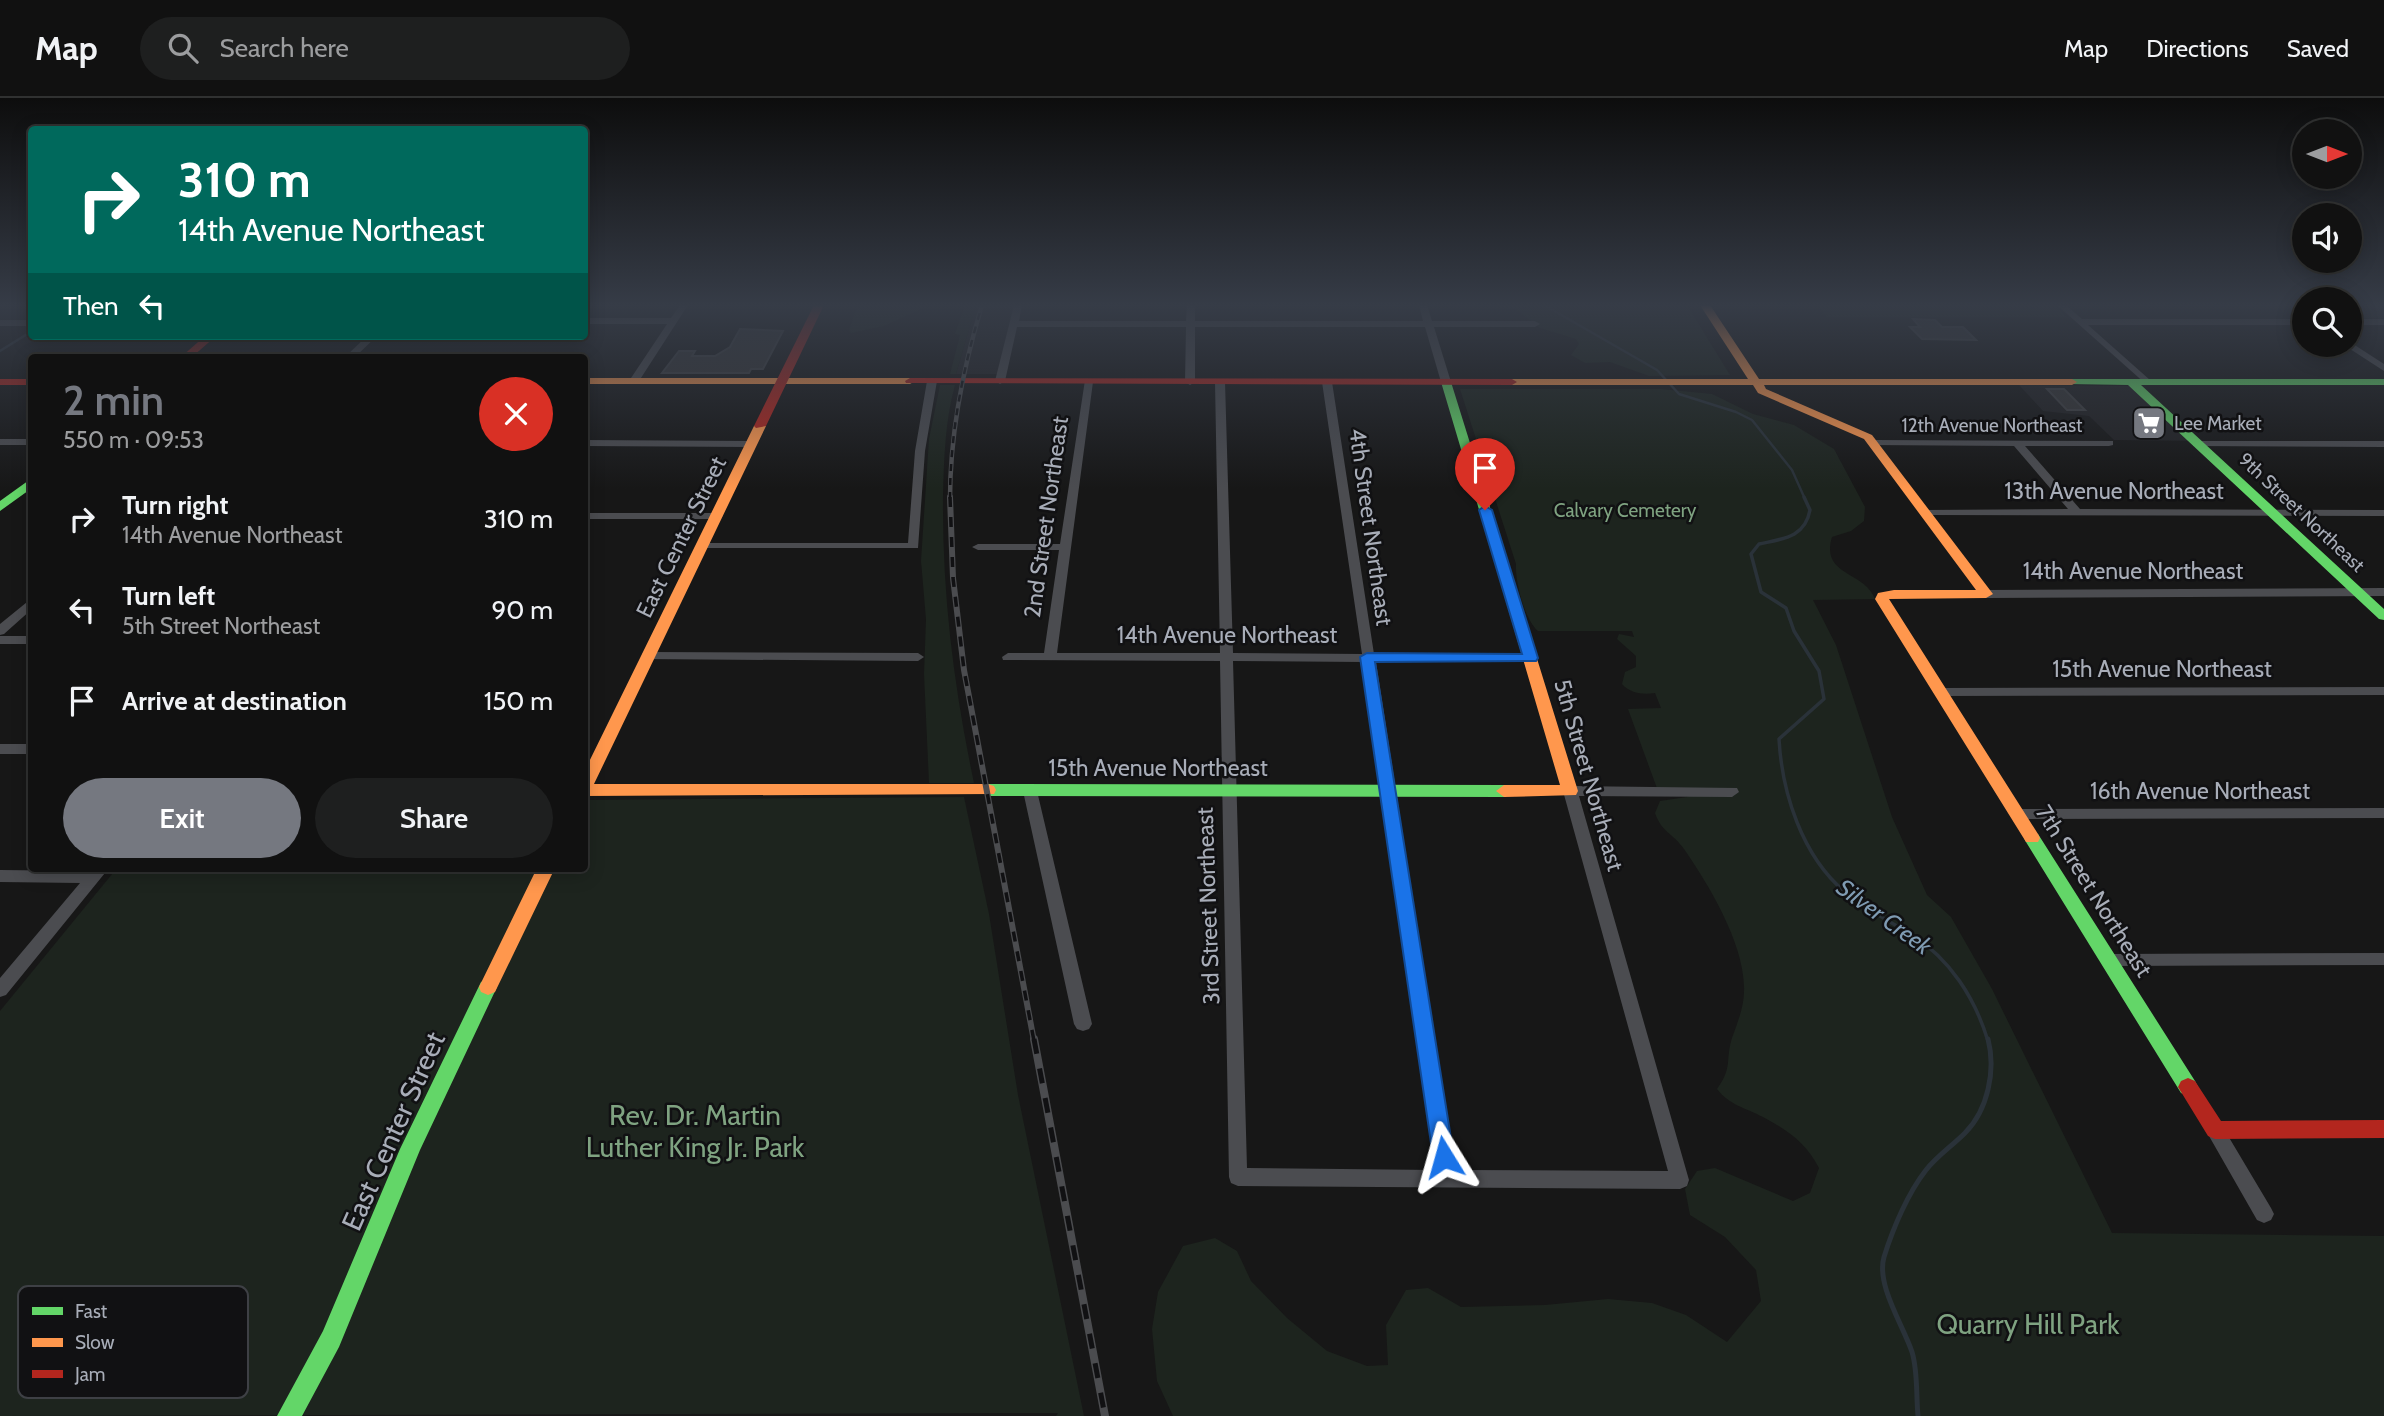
<!DOCTYPE html>
<html lang="en">
<head>
<meta charset="utf-8">
<style>
	:root { --surface:#111; --page:#1e1f1f; --text:#f1f3f6; --muted:#9c9d9f; --line:#303131; --accent:#757880 }
	body { margin:0; font-family:Cabin,sans-serif; background:var(--page); color:var(--text); height:100vh; display:flex; flex-direction:column; font-size:26px; white-space:nowrap }
	* { box-sizing:border-box; margin:0 }
	p { font-size:23px; color:var(--muted) }
	.icon { flex:none; width:38px; height:38px; fill:none; stroke:currentColor; stroke-width:2; stroke-linecap:round; stroke-linejoin:round }
	.map { position:relative; flex:1; overflow:hidden }
	.drawer { position:absolute; left:28px; top:256px; width:560px; height:518px; display:flex; flex-direction:column; background:var(--surface); border-radius:7px; box-shadow:0 4px 18px #0003,0 0 0 2px var(--line) }
	.drawer>* { flex:none }
	.hud { position:absolute; left:28px; top:28px; width:560px; height:214px; border-radius:7px; box-shadow:0 4px 18px #0003,0 0 0 2px var(--line); background:#00695c; color:#fff; overflow:hidden }
	.needle { width:46px; rotate:90deg }
	.buttons { position:absolute; left:2292px; top:21px; display:grid; gap:14px }
	.buttons a { display:grid; place-items:center; width:70px; height:70px; border-radius:50%; background:var(--surface); box-shadow:0 4px 18px #0003,0 0 0 2px var(--line); font-size:35px }
	.pin { position:absolute; display:grid; place-items:center; width:60px; height:60px; color:#fff; margin:-72px -30px; border-radius:50% 50% 50% 0; rotate:-45deg; box-shadow:0 0 7px #0007 }
	.pin .icon { rotate:45deg }
	.me { position:absolute; width:77px; margin:-38px; rotate:352deg; stroke-linejoin:round; filter:drop-shadow(0 0 5px #0008) }
	.turn { display:flex; align-items:center; gap:24px; height:147px; padding:0 35px; font-size:32px }
	.turn .icon { width:91px; height:91px; stroke-width:2.5 }
	.turn b { display:block; font-size:49px; line-height:60px }
	.then { display:flex; align-items:center; height:66px; padding:0 35px; background:#0003; gap:14px; font-size:26px }
	.round { display:grid; place-items:center; flex:none; width:74px; height:74px; border-radius:37px; background:var(--page) }
	.summary { display:flex; align-items:center; justify-content:space-between; height:119px; padding:0 35px }
	h1 { font-size:42px; font-weight:600; line-height:52px; color:var(--accent) }
	.action { display:flex; gap:14px; margin-top:auto; padding:14px 35px }
	.action a { flex:1; height:80px; border-radius:42px; background:var(--accent); color:#fff; font-size:28px; font-weight:600; line-height:80px; text-align:center }
	.action a+a { background:var(--page); color:var(--text) }
	ul { padding:0; list-style:none }
	li { display:flex; align-items:center; gap:21px; height:91px; padding:0 35px }
	li div { flex:1 }
	li b { display:block; font-size:26px }
	li em { font-style:normal }
	header { display:flex; align-items:center; gap:42px; box-sizing:border-box; height:98px; padding:0 35px; background:var(--surface); border-bottom:2px solid var(--line) }
	header strong { font-size:33px }
	nav { display:flex; gap:38px; margin-inline-start:auto; font-size:24px }
	.search { width:490px; height:63px; background:var(--page); display:flex; align-items:center; gap:18px; box-sizing:border-box; padding:0 24px; border-radius:38px; color:var(--muted); font-size:26px }
	.map>svg:first-child { display:block }
</style>
</head>
<body>
<header>
<strong>Map</strong>
<div class="search"><svg class="icon" aria-label="search" viewBox="0 0 24 24"><circle cx="10" cy="10" r="6"/><path d="M15 15l6 6"/></svg>Search here</div>
<nav><a>Map</a><a>Directions</a><a>Saved</a></nav>
</header>
<div class="map">
<svg width="2384" height="1318" viewBox="0 0 2384 1318">
	<rect width="100%" height="100%" fill="#171717"/>
	<path fill="#212123" d="M 976,207 L 1015,207 L 998,276 L 956,276 Z
		M 2350,207 L 2384,207 L 2384,220 L 2350,220 Z
		M 2019,287 L 2141,288 L 2201,343 L 2114,342 L 2089,318 L 2043,313 Z"/>
	<path fill="#1d241e" d="M 861,207 L 922,207 L 925,209 L 884,228 L 851,235 L 849,232 L 856,212 Z
		M 965,207 L 976,207 L 956,276 L 950,276 L 960,237 L 955,236 Z
		M 1493,207 L 1687,207 L 1730,277 L 1649,278 L 1610,264 L 1585,265 L 1571,257 L 1579,246 L 1576,241 L 1540,230 L 1517,212 Z
		M 1818,207 L 2055,207 L 2066,219 L 1827,219 Z
		M 940,287 L 955,287 C 945,323 944,361 943,398 C 942,496 954,590 974,685 L 929,685 L 924,576 L 926,521 L 921,463 L 929,341 Z
		M 1460,291 L 1661,291 L 1712,296 L 1753,316 L 1794,327 L 1834,351 L 1865,409 L 1864,423 L 1851,433 L 1832,439 C 1820,478 1865,473 1875,501 L 1813,502 L 1836,547 L 1892,719 L 1927,797 L 1951,819 L 1992,891 L 2112,1135 L 2384,1138 L 2384,1318 L 1173,1318 L 1157,1283 L 1152,1231 L 1158,1194 L 1183,1148 L 1215,1140 L 1237,1153 L 1251,1183 L 1287,1220 L 1327,1253 L 1367,1268 L 1388,1267 L 1386,1227 L 1406,1192 L 1428,1190 L 1461,1209 L 1545,1207 L 1608,1201 L 1652,1205 L 1686,1217 L 1727,1244 L 1761,1203 L 1756,1172 L 1725,1139 L 1690,1117 L 1685,1091 L 1697,1073 L 1715,1070 L 1793,1103 L 1810,1095 L 1819,1070 C 1806,1045 1789,1033 1763,1019 C 1746,1010 1729,1007 1717,991 C 1733,969 1725,963 1732,940 C 1738,923 1745,907 1744,888 C 1743,844 1709,787 1684,751 C 1672,734 1662,735 1655,715 L 1660,703 L 1687,699 L 1694,695 L 1658,693 L 1628,611 L 1661,610 L 1655,595 C 1642,597 1630,595 1622,586 L 1625,574 L 1636,569 L 1636,558 L 1617,541 L 1619,536 L 1634,539 L 1632,533 L 1538,533 C 1525,522 1515,485 1516,466 Z
		M 964,699 L 989,816 L 1018,997 L 1084,1318 L 1056,1318 L 1058,1315 L 0,1318 L 0,913 L 117,770 L 584,770 L 585,702 Z"/>
	<g fill="none" stroke-linecap="round" stroke-linejoin="round">
		<path stroke="#2a3239" stroke-width="2.5" d="M 1544,207 L 1657,272 L 1679,296 L 1736,314 L 1752,322 L 1792,372 L 1805,401
			M 0,253 L 32,233"/>
		<path stroke="#2a3239" stroke-width="3.5" d="M 1804,399 L 1810,412 C 1805,440 1782,441 1759,446 L 1751,456 L 1761,494 L 1786,510 L 1794,533 L 1819,573 L 1824,601 L 1779,641 C 1782,695 1802,758 1845,794 C 1865,811 1889,823 1912,837 C 1950,861 1975,900 1988,943"/>
		<path stroke="#2a3239" stroke-width="5" d="M 1918,1318 C 1916,1298 1918,1273 1912,1254 C 1903,1227 1876,1187 1884,1159 C 1893,1130 1908,1095 1926,1072 C 1937,1058 1952,1048 1965,1035 C 1988,1012 1996,972 1988,941"/>
	</g>
	<path fill="#353536" stroke="#3f4043" stroke-width="2" d="M 1913,221 L 1935,222 L 1942,229 L 1963,229 L 1976,242 L 1922,241 L 1910,229 L 1920,229 Z
		M 740,231 L 783,233 L 763,271 L 751,271 L 749,275 L 662,275 L 679,253 L 695,253 L 692,258 L 715,258 L 730,249 Z
		M 2047,291 L 2064,291 L 2085,312 L 2067,312 Z"/>
	<g fill="none" stroke-linecap="round" stroke-linejoin="round">
		<path fill="#4b4c50" fill-rule="evenodd" d="M 680,207 L 688,207 L 639,283 L 634,286 L 629,283 L 667,226 L 584,226 L 584,220 L 671,220 Z
			M 1014,207 L 1022,207 L 1019,223 L 1186,223 L 1187,207 L 1195,207 L 1195,223 L 1423,223 L 1419,207 L 1427,207 L 1432,223 L 1535,223 L 1540,226 L 1535,229 L 1434,229 L 1451,284 L 1446,287 L 1441,284 L 1425,229 L 1195,229 L 1195,284 L 1190,287 L 1185,284 L 1186,229 L 1017,229 L 1005,283 L 1000,286 L 995,283 Z
			M 2057,207 L 2066,207 L 2082,221 L 2305,221 L 2305,227 L 2088,227 L 2150,282 L 2152,284 L 2147,287 Z
			M 2290,207 L 2300,207 L 2305,210 L 2305,217 Z
			M 2350,221 L 2384,221 L 2384,227 L 2350,227 Z
			M 0,222 L 32,222 L 32,228 L 0,228 Z
			M 367,238 L 377,238 L 355,259 L 345,259 Z
			M 2350,244 L 2384,266 L 2384,273 L 2347,249 L 2346,247 L 2350,247 Z
			M 932,280 L 937,283 L 925,353 L 918,450 L 698,450 L 696,448 L 702,445 L 908,445 L 915,353 L 927,283 Z
			M 1085,282 L 1093,284 L 1057,555 L 1220,555 L 1215,284 L 1220,281 L 1225,284 L 1233,555 L 1362,556 L 1322,284 L 1327,281 L 1332,284 L 1374,556 L 1531,556 L 1537,560 L 1531,564 L 1376,564 L 1455,1072 L 1668,1073 L 1563,693 L 1570,688 L 1737,690 L 1739,694 L 1732,699 L 1579,698 L 1689,1082 L 1687,1088 L 1680,1091 L 1238,1088 L 1231,1085 L 1229,1079 L 1220,563 L 1003,562 L 1002,559 L 1008,555 L 1044,555 L 1059,452 L 978,452 L 972,449 L 978,446 L 1060,446 ZM 1233,563 L 1363,564 L 1436,1072 L 1247,1070 Z
			M 0,341 L 32,341 L 32,347 L 0,347 Z
			M 584,342 L 751,343 L 756,346 L 751,349 L 584,348 Z
			M 1874,342 L 2113,343 L 2113,347 L 2109,348 L 2025,348 L 2080,411 L 2384,412 L 2384,418 L 1927,417 L 1921,414 L 1923,412 L 2068,411 L 2014,348 L 1870,347 L 1870,343 Z
			M 2197,343 L 2384,343 L 2384,349 L 2193,348 L 2193,344 Z
			M 584,415 L 717,415 L 723,418 L 717,421 L 584,421 Z
			M 2384,490 L 2384,498 L 1986,500 L 1980,496 L 1986,492 Z
			M 32,500 L 32,511 L 4,536 L 0,537 L 0,526 Z
			M 0,538 L 32,538 L 32,546 L 0,546 Z
			M 648,554 L 918,555 L 924,559 L 918,563 L 643,561 L 642,558 L 643,555 Z
			M 2384,589 L 2384,597 L 1940,598 L 1933,594 L 1940,590 Z
			M 0,646 L 32,646 L 32,656 L 0,656 Z
			M 1030,688 L 1037,693 L 1092,926 L 1089,931 L 1083,933 L 1077,931 L 1074,926 L 1023,693 Z
			M 2384,710 L 2384,720 L 2017,721 L 2012,720 L 2010,716 L 2012,712 L 2017,711 Z
			M 92,770 L 109,770 L 6,897 L 0,899 L 0,880 L 80,785 L 0,784 L 0,772 L 90,773 Z
			M 2384,855 L 2384,867 L 2109,868 L 2103,867 L 2101,862 L 2103,857 L 2109,856 Z
			M 2215,1024 L 2221,1026 L 2271,1110 L 2274,1116 L 2271,1122 L 2264,1125 L 2257,1122 L 2209,1038 L 2206,1032 L 2209,1026 Z"/>
		<path fill="#63d668" fill-rule="evenodd" d="M 1446,281 L 1451,284 L 1498,435 L 1497,438 L 1487,438 L 1486,435 L 1441,284 Z
			M 2072,281 L 2384,281 L 2384,287 L 2141,287 L 2384,511 L 2384,522 L 2379,521 L 2128,287 L 2068,286 L 2067,284 Z
			M 32,380 L 32,390 L 0,413 L 0,403 Z
			M 988,686 L 1504,687 L 1512,693 L 1504,699 L 988,698 L 980,692 Z
			M 2032,734 L 2038,736 L 2195,983 L 2198,989 L 2195,995 L 2188,998 L 2181,995 L 2026,744 L 2024,740 L 2026,736 Z
			M 488,881 L 495,884 L 497,889 L 420,1052 L 339,1249 L 302,1318 L 277,1318 L 323,1233 L 400,1051 L 481,884 Z"/>
		<path fill="#ff974d" fill-rule="evenodd" d="M 1700,207 L 1710,207 L 1759,281 L 2072,281 L 2077,284 L 2072,287 L 1764,287 L 1766,291 L 1872,337 L 1993,496 L 1986,500 L 1889,501 L 2038,736 L 2040,740 L 2038,744 L 2026,744 L 1875,501 L 1878,495 L 1894,492 L 1976,492 L 1864,341 L 1758,295 L 1753,287 L 1512,287 L 1507,284 L 1512,281 L 1748,281 Z
			M 584,280 L 910,280 L 915,283 L 910,286 L 584,286 Z
			M 760,325 L 766,328 L 594,686 L 988,686 L 994,688 L 996,692 L 994,696 L 584,698 L 584,674 L 754,328 Z
			M 1492,431 L 1498,435 L 1578,693 L 1576,697 L 1504,699 L 1496,693 L 1504,687 L 1560,687 L 1486,435 Z
			M 537,770 L 555,770 L 495,894 L 488,897 L 481,894 L 479,889 Z"/>
		<path fill="#b3261e" fill-rule="evenodd" d="M 814,207 L 824,207 L 766,328 L 756,330 L 754,328 Z
			M 205,238 L 216,238 L 192,259 L 181,259 Z
			M 910,280 L 1512,281 L 1517,284 L 1512,287 L 906,285 L 905,283 Z
			M 0,281 L 32,281 L 32,287 L 0,287 Z
			M 2188,980 L 2195,983 L 2221,1023 L 2384,1022 L 2384,1040 L 2215,1041 L 2208,1038 L 2178,989 L 2181,983 Z"/>
		<g stroke="#4b4c4f" stroke-width="4.5">
			<path id="rail-far2" d="M 950,401 C 950,334 963,270 982,207"/>
		</g>
		<g stroke="#4b4c4f" stroke-width="6">
			<path id="rail-far1" d="M 950,399 L 953,480 L 964,572 L 1034,943"/>
		</g>
		<g stroke="#4b4c4f" stroke-width="8">
			<path id="rail" d="M 1034,941 L 1105,1318"/>
		</g>
		<use href="#rail-far2" stroke="#111113" stroke-width="2.5" stroke-dasharray="7" stroke-linecap="butt"/>
		<use href="#rail-far1" stroke="#111113" stroke-width="3.5" stroke-dasharray="10" stroke-linecap="butt"/>
		<use href="#rail" stroke="#111113" stroke-width="5" stroke-dasharray="15" stroke-linecap="butt"/>
	</g>
	<linearGradient id="sky" x2="0" y2="1"><stop stop-color="#0d0d0d"/><stop offset="0.53" stop-color="#363c47"/><stop offset="1" stop-color="#363c47" stop-opacity="0"/></linearGradient>
	<rect width="2384" height="391" fill="url(#sky)"/>
	<path fill="#1a73e8" stroke="#114b97" stroke-width="2" d="M 1485,408 L 1492,412 L 1538,560 L 1536,563 L 1375,564 L 1454,1059 L 1451,1065 L 1444,1068 L 1436,1065 L 1433,1059 L 1360,559 L 1367,555 L 1522,556 L 1479,412 Z"/>
	<defs>
		<g id="supermarket-square" transform="scale(1.75)"><rect x="-9" y="-9" width="18" height="18" rx="4" fill="#757880" stroke="#111113"/><path d="M-6-5.5h2.5l.6 2H6L4.5 2H-2.5L-4.4-4H-6ZM-1.5 3.2a1.3 1.3 0 1 0 .1 0ZM3 3.2a1.3 1.3 0 1 0 .1 0Z" fill="#fff"/></g>
	</defs>
	<g fill-rule="evenodd">
		<use href="#supermarket-square" x="2149" y="325"/>
	</g>
	<g text-anchor="middle" stroke-width="5" stroke-linejoin="round" paint-order="stroke">
		<g font-size="19" fill="#a8adb8" stroke="#111113" text-anchor="start">
			<text x="2174" y="332">Lee Market</text>
		</g>
		<g font-size="19" fill="#a8adb8" stroke="#111113">
			<text x="1992" y="334">12th Avenue Northeast</text>
			<text transform="translate(2302 414) rotate(43)" y="7">9th Street Northeast</text>
		</g>
		<g font-size="19" fill="#7fa381" stroke="#111113">
			<text x="1625" y="419">Calvary Cemetery</text>
		</g>
		<g font-size="23" fill="#a8adb8" stroke="#111113">
			<text x="2114" y="401">13th Avenue Northeast</text>
			<text transform="translate(1046 419) rotate(-82)" y="8">2nd Street Northeast</text>
			<text transform="translate(1371 429) rotate(82)" y="8">4th Street Northeast</text>
			<text transform="translate(681 439) rotate(-64)" y="8">East Center Street</text>
			<text x="2133" y="481">14th Avenue Northeast</text>
			<text x="1227" y="545">14th Avenue Northeast</text>
			<text x="2162" y="579">15th Avenue Northeast</text>
			<text x="1158" y="678">15th Avenue Northeast</text>
			<text transform="translate(1589 677) rotate(74)" y="8">5th Street Northeast</text>
			<text x="2200" y="701">16th Avenue Northeast</text>
			<text transform="translate(2094 793) rotate(58)" y="8">7th Street Northeast</text>
			<text transform="translate(1208 808) rotate(-92)" y="8">3rd Street Northeast</text>
		</g>
		<g font-size="24" font-style="italic" fill="#7f9bb3" stroke="#111113">
			<text transform="translate(1884 819) rotate(36)" y="8">Silver Creek</text>
		</g>
		<g font-size="28" fill="#7fa381" stroke="#111113">
			<text x="695" y="1027">Rev. Dr. Martin<tspan x="695" dy="32">Luther King Jr. Park</tspan></text>
			<text x="2028" y="1236">Quarry Hill Park</text>
		</g>
		<g font-size="28" fill="#a8adb8" stroke="#111113">
			<text transform="translate(393 1033) rotate(-66)" y="10">East Center Street</text>
		</g>
	</g>
	<rect x="18" y="1188" width="230" height="112" rx="10" fill="#111113" stroke="#3e4045" stroke-width="2"/>
	<rect x="32" y="1209" width="31" height="8" fill="#63d668"/>
	<rect x="32" y="1240" width="31" height="9" fill="#ff974d"/>
	<rect x="32" y="1272" width="31" height="8" fill="#b3261e"/>
	<g font-size="19" fill="#a8adb8">
		<text x="75" y="1220">Fast</text>
		<text x="75" y="1251">Slow</text>
		<text x="75" y="1283">Jam</text>
	</g>
</svg>
<div class="buttons">
<a><svg class="needle" viewBox="-14 -14 28 28"><path d="M0-13l5 13h-10z" fill="#e53935"/><path d="M0 13l5-13h-10z" fill="#9c9d9f"/></svg></a>
<a><svg class="icon" aria-label="sound" viewBox="0 0 24 24"><path d="M4 9h4l5-4v14l-5-4H4zM17 9q2 3 0 6"/></svg></a>
<a><svg class="icon" aria-label="search" viewBox="0 0 24 24"><circle cx="10" cy="10" r="6"/><path d="M15 15l6 6"/></svg></a>
</div>
<div class="pin" style="left:1485px;top:412px;background:#d93025"><svg class="icon" aria-label="arrive" viewBox="0 0 24 24"><path d="M6 21V4h12l-3 4 3 4H6"/></svg></div>
<svg class="me" style="left:1444px;top:1059px" viewBox="-20 -20 40 40"><path d="M0-17L14 15 0 8-14 15z" fill="#1a73e8" stroke="#fff" stroke-width="4"/></svg>
<div class="hud">
<div class="turn"><svg class="icon" aria-label="right" viewBox="0 0 24 24"><path d="M7 20v-9h11M14 6l5 5-5 5"/></svg><div><b>310 m</b>14th Avenue Northeast</div></div>
<div class="then">Then<svg class="icon" aria-label="left" viewBox="0 0 24 24"><path d="M17 20v-9H6M10 6l-5 5 5 5"/></svg></div>
</div>
<section class="drawer">
<div class="summary"><div><h1>2 min</h1><p>550 m · 09:53</p></div><a class="round" style="background:#d93025;color:#fff"><svg class="icon" aria-label="close" viewBox="0 0 24 24"><path d="M6 6l12 12M18 6L6 18"/></svg></a></div>
<ul>
<li><svg class="icon" aria-label="right" viewBox="0 0 24 24"><path d="M7 20v-9h11M14 6l5 5-5 5"/></svg><div><b>Turn right</b><p>14th Avenue Northeast</p></div><em>310 m</em></li>
<li><svg class="icon" aria-label="left" viewBox="0 0 24 24"><path d="M17 20v-9H6M10 6l-5 5 5 5"/></svg><div><b>Turn left</b><p>5th Street Northeast</p></div><em>90 m</em></li>
<li><svg class="icon" aria-label="arrive" viewBox="0 0 24 24"><path d="M6 21V4h12l-3 4 3 4H6"/></svg><div><b>Arrive at destination</b></div><em>150 m</em></li>
</ul>
<div class="action"><a>Exit</a><a>Share</a></div>
</section>
</div>
</body>
</html>
